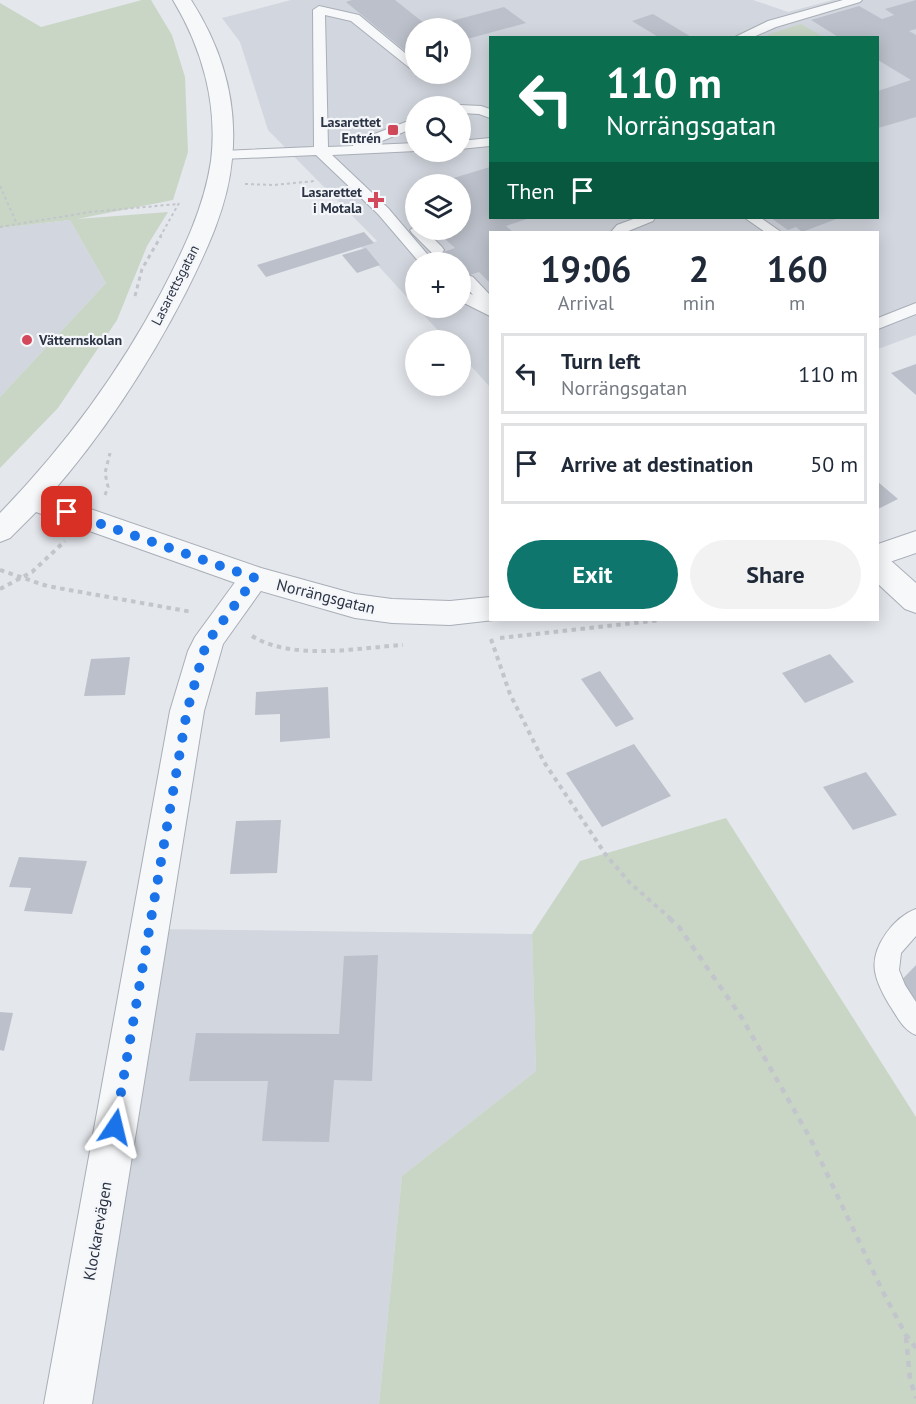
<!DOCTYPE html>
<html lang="en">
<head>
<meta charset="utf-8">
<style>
	:root { --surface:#fff; --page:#f2f2f3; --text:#1f2937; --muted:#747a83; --line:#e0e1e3; --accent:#0f766e }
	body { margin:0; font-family:"PT Sans",sans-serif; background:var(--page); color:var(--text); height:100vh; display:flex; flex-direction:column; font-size:22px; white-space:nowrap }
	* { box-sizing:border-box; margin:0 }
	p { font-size:20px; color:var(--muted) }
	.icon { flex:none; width:33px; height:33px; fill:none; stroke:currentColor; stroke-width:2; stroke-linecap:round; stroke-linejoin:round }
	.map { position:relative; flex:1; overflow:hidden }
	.sheet { position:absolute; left:489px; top:231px; width:390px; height:390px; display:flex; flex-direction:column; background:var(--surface); border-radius:0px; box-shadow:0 3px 15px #0003 }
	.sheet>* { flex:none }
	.banner { position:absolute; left:489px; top:36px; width:390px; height:183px; border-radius:0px; box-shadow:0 3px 15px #0003; background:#0b6e4f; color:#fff; overflow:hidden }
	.tools { position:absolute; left:405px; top:18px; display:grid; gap:12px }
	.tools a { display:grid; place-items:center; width:66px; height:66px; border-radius:50%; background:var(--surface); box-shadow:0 3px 15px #0003; font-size:30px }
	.pin { position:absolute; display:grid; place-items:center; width:51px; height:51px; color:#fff; margin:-26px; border-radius:12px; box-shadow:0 3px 9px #0006 }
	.me { position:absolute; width:66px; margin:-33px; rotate:10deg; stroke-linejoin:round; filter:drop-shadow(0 0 4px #0008) }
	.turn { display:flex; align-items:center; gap:21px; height:126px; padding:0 18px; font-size:27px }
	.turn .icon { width:78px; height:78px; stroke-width:2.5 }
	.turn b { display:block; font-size:42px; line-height:51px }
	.then { display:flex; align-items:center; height:57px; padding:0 18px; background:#0003; gap:12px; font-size:22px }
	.eta { display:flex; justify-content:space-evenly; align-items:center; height:102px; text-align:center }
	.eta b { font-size:36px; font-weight:600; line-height:42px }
	.button { display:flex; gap:12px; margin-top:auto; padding:12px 18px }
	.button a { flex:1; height:69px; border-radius:36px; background:var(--accent); color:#fff; font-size:24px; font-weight:600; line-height:69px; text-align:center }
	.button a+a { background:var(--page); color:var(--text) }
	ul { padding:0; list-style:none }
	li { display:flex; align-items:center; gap:18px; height:81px; margin:0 12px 9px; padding:0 6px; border:3px solid var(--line); border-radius:0px }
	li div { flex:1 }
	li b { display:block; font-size:22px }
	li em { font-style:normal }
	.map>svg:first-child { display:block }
</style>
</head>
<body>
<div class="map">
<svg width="916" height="1404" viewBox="0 0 916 1404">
	<rect width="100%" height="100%" fill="#e4e7ec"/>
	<path fill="#d2d6de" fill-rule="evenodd" d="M 291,0 L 753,0 L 788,12 L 833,0 L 916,0 L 916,335 L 878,349 L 878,232 L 490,232 L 490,387 L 461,355 L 460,340 L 447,340 L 417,308 L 460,308 L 460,262 L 416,262 L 415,306 L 361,247 L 377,241 L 268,130 L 240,42 L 222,18 ZM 416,28 L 460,28 L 460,74 L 416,74 ZM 490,38 L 878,38 L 878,218 L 490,218 ZM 416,106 L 460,106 L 460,152 L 416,152 ZM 416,184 L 460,184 L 460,230 L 416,230 Z
		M 70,220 L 106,283 L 0,397 L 0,228 Z
		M 152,929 L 532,934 L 536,1071 L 402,1176 L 379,1404 L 47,1404 Z"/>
	<path fill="#c9d6c5" d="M 142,0 L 151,0 L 172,35 L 185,77 L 188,152 L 173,200 L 77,219 L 168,212 L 147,246 L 117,320 L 58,408 L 0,468 L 0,397 L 106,283 L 70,220 L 0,228 L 0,3 L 41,27 Z
		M 801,24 L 823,37 L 772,38 L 767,35 Z
		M 726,818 L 916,1117 L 916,1404 L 379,1404 L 402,1176 L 536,1071 L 532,934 L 580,861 Z"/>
	<path fill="#bbc0ca" d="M 352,0 L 395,0 L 429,27 L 504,7 L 526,23 L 460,41 L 460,28 L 416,28 L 416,54 L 410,55 L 346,2 Z
		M 916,0 L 916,29 L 909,31 L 916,35 L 916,117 L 878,128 L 878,91 L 911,80 L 878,60 L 878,38 L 840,38 L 811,20 L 859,6 L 882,19 L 894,15 L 885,9 Z
		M 653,14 L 693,38 L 660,38 L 632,21 Z
		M 490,167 L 490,218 L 530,218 L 506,226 L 513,232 L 490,232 L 490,283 L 479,272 L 460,278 L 460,262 L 438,262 L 432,256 L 455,248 L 435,230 L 460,230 L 460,184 L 434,184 Z
		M 771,218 L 839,218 L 802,232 L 796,227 L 788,230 Z
		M 364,232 L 374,243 L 266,277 L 257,265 Z
		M 366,248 L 380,265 L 357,273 L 342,255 Z
		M 916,364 L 916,395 L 891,373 Z
		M 878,482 L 898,499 L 878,509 Z
		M 830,654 L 854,682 L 805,703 L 782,673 Z
		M 130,657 L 125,695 L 84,696 L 91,659 Z
		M 600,671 L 634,719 L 616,727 L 581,679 Z
		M 328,687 L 330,738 L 280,742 L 280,714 L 255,715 L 256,692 Z
		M 634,744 L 671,796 L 602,827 L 566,773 Z
		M 866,772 L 897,815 L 853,830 L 823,787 Z
		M 281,820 L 277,873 L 230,874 L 236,821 Z
		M 19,857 L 87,861 L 72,914 L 24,911 L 31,888 L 9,887 Z
		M 378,955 L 372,1081 L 334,1080 L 329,1142 L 262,1141 L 268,1081 L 189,1081 L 196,1033 L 339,1034 L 344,956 Z
		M 916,965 L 916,1018 L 894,988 Z
		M 0,1012 L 13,1013 L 4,1051 L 0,1050 Z"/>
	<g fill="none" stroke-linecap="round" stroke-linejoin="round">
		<g stroke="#a9aeb7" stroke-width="2">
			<path id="service" d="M 843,0 L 862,0 L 860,2 L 776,27 L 751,38 L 733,38 L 768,21 Z
				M 319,6 L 359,15 L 416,62 L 416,73 L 351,21 L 325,15 L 328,147 L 353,146 L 354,142 L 416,118 L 416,127 L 372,145 L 416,143 L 416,151 L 332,155 L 388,208 L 434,262 L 419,262 L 378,214 L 316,155 L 222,159 L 215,155 L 222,151 L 314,147 L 313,10 Z
				M 460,105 L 481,106 L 490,109 L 490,118 L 479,114 L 460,113 L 460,106 L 455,106 Z
				M 490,138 L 490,146 L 460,149 L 460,141 Z
				M 636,218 L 655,218 L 653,221 L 626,232 L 611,232 L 617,225 Z
				M 745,218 L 761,218 L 781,232 L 765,232 Z
				M 416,226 L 416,230 L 425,230 L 442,247 L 444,250 L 442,253 L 432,253 L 412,233 L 410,230 Z
				M 468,275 L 473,277 L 490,295 L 490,316 L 460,301 L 460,289 L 473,295 L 460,280 L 463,277 Z
				M 916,303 L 916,314 L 878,329 L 878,318 Z
				M 916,909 L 916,936 L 901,953 L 899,970 L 905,985 L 916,1002 L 916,1035 C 904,1030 899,1020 892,1009 C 885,998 877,984 875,971 C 871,947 894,917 916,909 Z"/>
		</g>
		<g stroke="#a9aeb7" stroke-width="2">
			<path id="minor" d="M 878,556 L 889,559 L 916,583 L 916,613 L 905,609 L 878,584 Z
				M 255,567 L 266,570 L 270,578 L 223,644 L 204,711 L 92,1404 L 44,1404 L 170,711 L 188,651 L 195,637 L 244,570 Z"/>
		</g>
		<g stroke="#a9aeb7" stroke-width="2">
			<path id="tertiary" d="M 173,0 L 191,0 C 222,48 238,102 232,159 C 228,206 207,250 186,292 C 149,364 104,433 50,495 L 261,568 L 355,594 L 392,599 L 450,601 L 490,597 L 490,620 L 494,620 L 450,625 L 392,623 L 355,618 L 244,586 L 36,512 L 10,538 L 0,542 L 0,513 C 64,447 118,374 161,293 C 183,251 204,208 211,161 C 218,104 202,48 173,0 Z
				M 916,531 L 916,553 L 878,566 L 878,544 Z"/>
		</g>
		<path stroke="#c2c5cb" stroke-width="2" stroke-dasharray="3 3" stroke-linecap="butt" d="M 245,184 L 274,185 L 315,181
			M 0,186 L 17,224
			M 0,227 L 90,212 L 178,204
			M 160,237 L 179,203"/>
		<path stroke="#c2c5cb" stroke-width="3" stroke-dasharray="4 4" stroke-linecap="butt" d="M 135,296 L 142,269 L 161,236
			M 105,495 L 108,487 L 105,473 L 110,453"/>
		<path stroke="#c2c5cb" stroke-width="4" stroke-dasharray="4.5 4.5" stroke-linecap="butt" d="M 0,570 L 47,586 L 192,612
			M 0,589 L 32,572 L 65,541
			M 252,636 C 293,661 356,648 403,645
			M 500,638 L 660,620
			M 491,639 L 510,694 L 544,762 L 606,855 L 630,883 L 671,919"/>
		<path stroke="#c2c5cb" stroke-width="4.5" stroke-dasharray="6 6" stroke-linecap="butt" d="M 669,918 L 679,927 L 742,1018 L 810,1138 L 884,1294 L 906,1335 L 916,1348
			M 906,1337 L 910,1379 L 916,1398"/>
		<use href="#service" fill="#f7f8fa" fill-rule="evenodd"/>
		<use href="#minor" fill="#f7f8fa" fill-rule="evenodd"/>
		<use href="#tertiary" fill="#f7f8fa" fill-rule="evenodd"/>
	</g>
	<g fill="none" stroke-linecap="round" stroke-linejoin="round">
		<path stroke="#1a73e8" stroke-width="10" stroke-dasharray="0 18" d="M 67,512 L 255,578 L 211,637 L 204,651 L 187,711 L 115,1127"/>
	</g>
	<g fill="#d1495b" stroke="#f4f6f9" stroke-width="2">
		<rect x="387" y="124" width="12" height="12" rx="3"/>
		<path d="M373 191h6v6h6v6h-6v6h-6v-6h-6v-6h6z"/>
		<circle cx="27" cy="340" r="6"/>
	</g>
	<g text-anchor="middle" stroke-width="4.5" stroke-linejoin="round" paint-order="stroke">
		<g font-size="14" font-weight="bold" fill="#2b3445" stroke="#f4f6f9" text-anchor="end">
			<text x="381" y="127">Lasarettet<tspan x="381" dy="16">Entrén</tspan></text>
			<text x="362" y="197">Lasarettet<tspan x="362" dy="16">i Motala</tspan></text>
			<text x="39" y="345" text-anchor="start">Vätternskolan</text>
		</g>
		<g font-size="14" fill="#2b3445" stroke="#f4f6f9">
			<text transform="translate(175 285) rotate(-63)" y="5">Lasarettsgatan</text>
		</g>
		<g font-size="16" fill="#2b3445" stroke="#f4f6f9">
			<text transform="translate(326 596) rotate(14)" y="6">Norrängsgatan</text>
			<text transform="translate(97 1231) rotate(-80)" y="6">Klockarevägen</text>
		</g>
	</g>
</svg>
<div class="tools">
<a><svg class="icon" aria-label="sound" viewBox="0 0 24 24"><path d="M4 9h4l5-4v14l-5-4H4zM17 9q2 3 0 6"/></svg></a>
<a><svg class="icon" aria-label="search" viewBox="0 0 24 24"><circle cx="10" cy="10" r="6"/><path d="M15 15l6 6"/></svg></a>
<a><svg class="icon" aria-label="layers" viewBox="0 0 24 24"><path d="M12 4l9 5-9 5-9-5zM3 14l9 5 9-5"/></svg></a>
<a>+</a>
<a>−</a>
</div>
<div class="pin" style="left:67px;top:512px;background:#d93025"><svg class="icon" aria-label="arrive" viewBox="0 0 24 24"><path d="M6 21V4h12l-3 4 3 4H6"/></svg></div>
<svg class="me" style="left:115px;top:1127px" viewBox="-20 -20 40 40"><path d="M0-17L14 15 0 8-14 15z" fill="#1a73e8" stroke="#fff" stroke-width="4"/></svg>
<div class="banner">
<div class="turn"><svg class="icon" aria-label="left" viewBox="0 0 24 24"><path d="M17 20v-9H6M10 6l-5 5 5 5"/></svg><div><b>110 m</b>Norrängsgatan</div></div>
<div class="then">Then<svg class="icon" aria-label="arrive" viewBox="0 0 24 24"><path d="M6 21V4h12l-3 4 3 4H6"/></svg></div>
</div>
<section class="sheet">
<div class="eta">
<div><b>19:06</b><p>Arrival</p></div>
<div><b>2</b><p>min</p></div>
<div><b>160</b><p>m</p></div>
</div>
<ul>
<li><svg class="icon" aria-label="left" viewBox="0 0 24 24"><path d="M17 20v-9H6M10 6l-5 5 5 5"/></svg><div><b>Turn left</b><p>Norrängsgatan</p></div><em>110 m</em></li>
<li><svg class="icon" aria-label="arrive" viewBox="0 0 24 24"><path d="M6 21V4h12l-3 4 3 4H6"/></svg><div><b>Arrive at destination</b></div><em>50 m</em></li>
</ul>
<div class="button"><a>Exit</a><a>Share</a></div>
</section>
</div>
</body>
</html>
